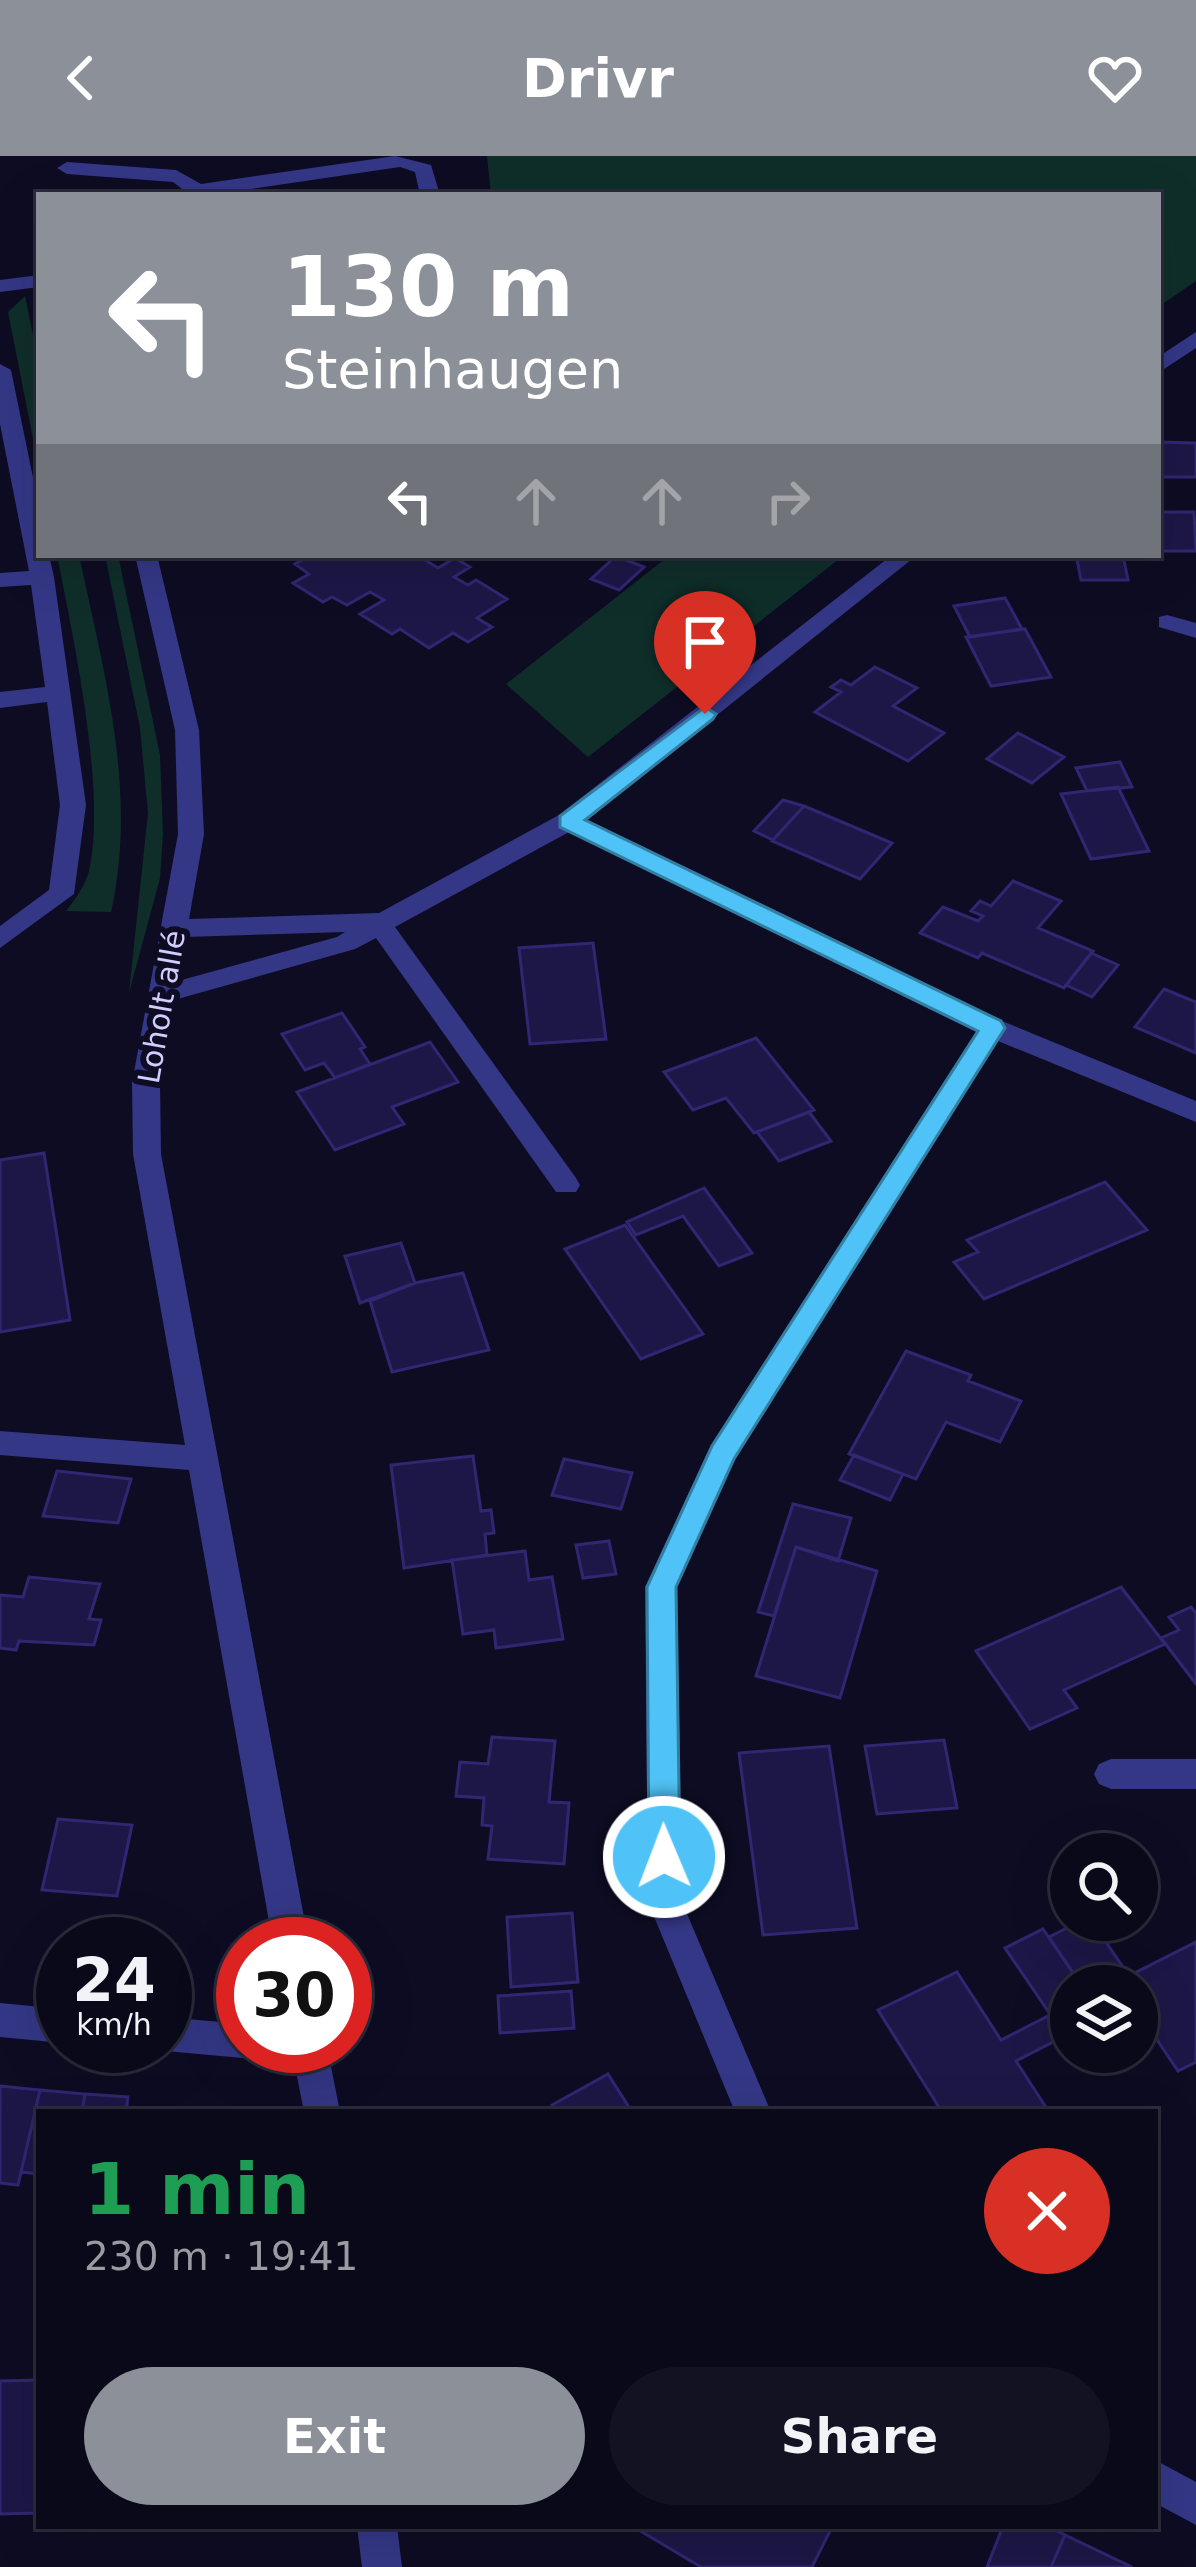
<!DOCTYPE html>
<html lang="en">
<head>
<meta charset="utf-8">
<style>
	:root { --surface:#0a091a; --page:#131223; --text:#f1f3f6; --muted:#999aa2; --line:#2a2a39; --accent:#8c9099 }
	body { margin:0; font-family:"DejaVu Sans",sans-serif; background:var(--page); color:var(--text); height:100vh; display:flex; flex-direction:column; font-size:45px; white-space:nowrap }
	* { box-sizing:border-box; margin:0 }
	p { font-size:39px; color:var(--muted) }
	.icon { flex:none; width:66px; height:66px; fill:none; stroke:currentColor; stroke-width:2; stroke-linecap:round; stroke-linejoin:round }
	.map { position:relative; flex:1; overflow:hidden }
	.side { position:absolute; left:36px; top:1953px; width:1122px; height:420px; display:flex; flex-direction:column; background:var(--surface); border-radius:0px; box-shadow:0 12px 48px #0002,0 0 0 3px var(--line) }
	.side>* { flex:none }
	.guide { position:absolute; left:36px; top:36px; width:1125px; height:366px; border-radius:0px; box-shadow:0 12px 48px #0002,0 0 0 3px var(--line); background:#8c9099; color:#fff; overflow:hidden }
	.buttons { position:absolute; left:1050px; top:1677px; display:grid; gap:24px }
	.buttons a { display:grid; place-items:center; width:108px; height:108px; border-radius:50%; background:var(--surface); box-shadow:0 12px 48px #0002,0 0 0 3px var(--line); font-size:60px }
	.speed { position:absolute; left:36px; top:1761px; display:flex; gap:24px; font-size:60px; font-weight:700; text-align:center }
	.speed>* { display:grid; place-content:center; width:156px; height:156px; border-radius:50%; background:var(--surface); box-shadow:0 12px 48px #0002,0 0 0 3px var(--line); line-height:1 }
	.speed small { font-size:30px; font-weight:400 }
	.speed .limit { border:18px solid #d22; background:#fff; color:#111 }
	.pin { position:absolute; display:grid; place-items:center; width:102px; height:102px; color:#fff; margin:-123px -51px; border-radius:50% 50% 50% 0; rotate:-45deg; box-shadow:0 0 12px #0007 }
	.pin .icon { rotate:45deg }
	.me { position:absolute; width:132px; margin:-66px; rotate:359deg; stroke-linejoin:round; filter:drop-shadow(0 0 9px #0008) }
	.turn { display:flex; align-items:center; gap:42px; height:252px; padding:0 48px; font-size:54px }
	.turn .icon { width:156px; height:156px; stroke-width:2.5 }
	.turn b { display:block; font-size:84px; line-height:102px }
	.lanes { display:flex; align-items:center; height:114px; padding:0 48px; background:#0003; justify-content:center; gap:60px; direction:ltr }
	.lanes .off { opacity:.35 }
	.round { display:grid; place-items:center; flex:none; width:126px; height:126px; border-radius:63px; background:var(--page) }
	.head { display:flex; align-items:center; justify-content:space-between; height:204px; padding:0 48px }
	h1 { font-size:72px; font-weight:600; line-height:90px; color:#1e9e55 }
	.button { display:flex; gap:24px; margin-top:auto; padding:24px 48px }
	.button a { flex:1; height:138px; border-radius:72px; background:var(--accent); color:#fff; font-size:48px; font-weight:600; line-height:138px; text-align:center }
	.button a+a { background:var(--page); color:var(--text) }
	header { display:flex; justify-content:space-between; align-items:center; height:156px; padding:0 48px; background:var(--accent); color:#fff; font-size:54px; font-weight:600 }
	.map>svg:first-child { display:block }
</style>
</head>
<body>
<header><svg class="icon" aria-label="back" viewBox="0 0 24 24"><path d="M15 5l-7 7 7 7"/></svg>Drivr<svg class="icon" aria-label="heart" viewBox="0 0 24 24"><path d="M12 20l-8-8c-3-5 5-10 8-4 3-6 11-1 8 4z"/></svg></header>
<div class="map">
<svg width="1196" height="2411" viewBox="0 0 1196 2411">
	<rect width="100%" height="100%" fill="#0e0c23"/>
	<path fill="#0f2e2a" d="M 487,0 L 1196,0 L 1196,125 L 1158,151 L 1158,39 L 491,39 Z
		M 25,140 L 39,208 L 39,313 L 8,156 Z
		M 57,399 L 79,399 C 104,517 138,636 111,756 L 66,755 C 75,744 85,730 89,715 C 107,635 73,481 57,399 Z
		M 105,399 L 118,399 L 160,599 L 163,678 L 160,722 L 129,837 L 148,657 L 140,572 Z
		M 670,399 L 844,399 L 588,601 L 506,528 Z"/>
	<path fill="#1c1746" stroke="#302773" stroke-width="3" d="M 1158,286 L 1196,287 L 1196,321 L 1158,321 Z
		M 1158,356 L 1194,356 L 1196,395 L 1158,395 Z
		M 311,399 L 417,399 L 438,412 L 455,402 L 470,411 L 454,421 L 468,429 L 476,424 L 507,443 L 477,462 L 492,471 L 468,486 L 453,477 L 429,492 L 400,473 L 392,478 L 360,458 L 384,444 L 370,436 L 347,449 L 332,441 L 323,446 L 293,427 L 309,418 L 295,408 Z
		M 1076,399 L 1123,399 L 1128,424 L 1081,424 Z
		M 616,400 L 644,411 L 619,434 L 591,423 Z
		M 1005,442 L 1022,473 L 970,481 L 954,450 Z
		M 1025,473 L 1051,521 L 991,530 L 966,481 Z
		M 875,511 L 917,532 L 893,550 L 944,577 L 908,605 L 815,556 L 841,536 L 831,531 L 841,524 L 851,529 Z
		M 1018,577 L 1064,601 L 1032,627 L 987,603 Z
		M 1120,606 L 1132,631 L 1087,635 L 1076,612 Z
		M 1118,631 L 1149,695 L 1091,703 L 1061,638 Z
		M 783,644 L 804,650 L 773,684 L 754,675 Z
		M 804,650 L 892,687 L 860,723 L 772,685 Z
		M 1013,725 L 1061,745 L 1038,772 L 1093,795 L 1064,832 L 982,797 L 978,802 L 920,777 L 943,751 L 978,765 L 983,760 L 971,755 L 980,745 L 991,750 Z
		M 593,787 L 606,883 L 530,888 L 519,792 Z
		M 1091,797 L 1118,809 L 1092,841 L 1066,829 Z
		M 1164,833 L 1196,846 L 1196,897 L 1135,871 Z
		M 342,857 L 365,891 L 360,893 L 370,908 L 335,922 L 324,907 L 305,914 L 282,878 Z
		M 756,882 L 814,954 L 754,977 L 726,942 L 693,954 L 664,916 Z
		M 430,886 L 458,926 L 392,951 L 404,968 L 335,994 L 297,936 Z
		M 809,956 L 831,985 L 779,1005 L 757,976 Z
		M 44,997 L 70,1164 L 0,1176 L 0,1004 Z
		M 1105,1026 L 1147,1074 L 984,1143 L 954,1106 L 978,1096 L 967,1084 Z
		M 704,1032 L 752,1097 L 719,1110 L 683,1060 L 636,1079 L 627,1066 Z
		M 625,1069 L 703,1178 L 641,1203 L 565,1093 Z
		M 401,1087 L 415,1127 L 360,1147 L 345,1100 Z
		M 463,1117 L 489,1194 L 392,1216 L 370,1145 L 415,1127 Z
		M 906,1195 L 971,1219 L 968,1225 L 1021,1245 L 1000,1286 L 946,1266 L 916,1323 L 849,1298 Z
		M 854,1299 L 903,1318 L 890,1344 L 840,1324 Z
		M 473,1300 L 481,1355 L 491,1354 L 494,1377 L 485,1378 L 487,1399 L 404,1412 L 391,1309 Z
		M 564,1303 L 632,1317 L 621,1353 L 552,1339 Z
		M 57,1315 L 131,1323 L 118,1367 L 43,1360 Z
		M 793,1348 L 851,1362 L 838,1405 L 796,1391 L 774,1460 L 758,1456 Z
		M 609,1385 L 616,1418 L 583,1422 L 576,1389 Z
		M 796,1391 L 877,1415 L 840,1542 L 756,1520 Z
		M 525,1395 L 529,1424 L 552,1421 L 563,1483 L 496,1492 L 494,1474 L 463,1478 L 452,1404 Z
		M 29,1421 L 100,1428 L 89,1463 L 101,1464 L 94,1489 L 19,1485 L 16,1494 L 0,1492 L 0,1439 L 23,1441 Z
		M 1121,1431 L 1165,1488 L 1064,1534 L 1077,1552 L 1030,1573 L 976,1495 Z
		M 1191,1451 L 1196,1457 L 1196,1528 L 1161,1482 L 1179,1474 L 1169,1461 Z
		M 492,1581 L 555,1585 L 549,1646 L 569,1647 L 564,1708 L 488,1703 L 492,1670 L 482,1669 L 484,1642 L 456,1640 L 460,1606 L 488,1608 Z
		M 944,1584 L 957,1652 L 877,1658 L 865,1590 Z
		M 829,1590 L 857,1772 L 763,1779 L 739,1597 Z
		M 58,1663 L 132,1669 L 117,1740 L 42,1734 Z
		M 572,1757 L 578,1826 L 511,1831 L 507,1761 Z
		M 1083,1764 L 1091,1764 L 1129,1820 L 1117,1826 L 1119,1830 L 1082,1830 L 1049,1781 Z
		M 1043,1773 L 1082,1830 L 1071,1830 L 1071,1877 L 1065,1880 L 1005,1792 Z
		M 1196,1786 L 1196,1906 L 1178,1915 L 1137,1854 L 1137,1830 L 1117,1826 Z
		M 957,1816 L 1001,1884 L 1050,1859 L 1065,1880 L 1016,1905 L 1049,1956 L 942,1956 L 878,1854 Z
		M 571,1835 L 574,1872 L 500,1877 L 498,1840 Z
		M 608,1918 L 632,1956 L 556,1956 L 552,1949 Z
		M 0,1930 L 40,1934 L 18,2029 L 0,2027 Z
		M 40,1934 L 85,1938 L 82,1956 L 39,1956 L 39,2018 L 21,2016 Z
		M 85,1938 L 128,1941 L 126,1956 L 82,1956 Z
		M 39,2224 L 39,2357 L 0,2358 L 0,2225 Z
		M 632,2370 L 822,2370 L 830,2375 L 812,2411 L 701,2411 Z
		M 1003,2370 L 1047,2370 L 1065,2379 L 1051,2411 L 987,2411 Z
		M 1065,2379 L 1132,2411 L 1051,2411 Z"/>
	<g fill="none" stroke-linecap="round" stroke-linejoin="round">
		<path fill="#343786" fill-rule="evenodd" d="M 395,0 L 431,9 L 440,39 L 420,39 L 415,16 L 400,11 L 210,39 L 190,39 L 173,26 L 67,18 L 57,12 L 67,6 L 176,14 L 201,28 Z
			M 39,119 L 39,131 L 0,136 L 0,124 Z
			M 1196,176 L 1196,192 L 1158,217 L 1158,201 Z
			M 0,208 L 11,214 L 39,351 L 39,399 L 49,399 L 54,421 L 86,649 L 74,738 L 0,792 L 0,770 L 49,734 L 60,649 L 47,546 L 0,552 L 0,536 L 45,531 L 31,429 L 0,431 L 0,417 L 29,415 L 0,268 Z
			M 135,399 L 157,399 L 199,574 L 204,678 L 189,763 L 379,757 L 559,659 L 892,399 L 917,399 L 586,664 L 1002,865 L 1196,945 L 1196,966 L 998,885 L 735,1303 L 677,1431 L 682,1746 L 771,1956 L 735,1956 L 648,1746 L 645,1431 L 711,1289 L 976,876 L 569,676 L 395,771 L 576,1022 L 580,1029 L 576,1036 L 556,1036 L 376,782 L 355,793 L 174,844 L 160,927 L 161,998 L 309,1788 L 273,1788 L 189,1314 L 0,1299 L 0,1275 L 185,1289 L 133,998 L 132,927 L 178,678 L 175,574 ZM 345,776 L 337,781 L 178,825 L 186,781 Z
			M 1167,459 L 1196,467 L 1196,482 L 1159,471 L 1159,461 Z
			M 1111,1603 L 1196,1603 L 1196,1633 L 1111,1633 L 1099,1628 L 1094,1618 L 1099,1608 Z
			M 0,1847 L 63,1853 L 63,1887 L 0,1881 Z
			M 165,1861 L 243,1868 L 243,1890 L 259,1890 L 256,1897 L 243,1902 L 165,1895 L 153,1890 L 165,1890 Z
			M 291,1890 L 327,1890 L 340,1956 L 304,1956 Z
			M 1155,2304 L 1196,2326 L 1196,2369 L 1155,2347 Z
			M 357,2370 L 397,2370 L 402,2411 L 362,2411 Z"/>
	</g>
	<path fill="#4fc3f7" stroke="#337fa1" stroke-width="3" d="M 705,551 L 716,558 L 713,563 L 585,664 L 1001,865 L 1005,872 L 734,1303 L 676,1431 L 680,1701 L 676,1711 L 664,1715 L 653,1711 L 649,1701 L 647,1431 L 712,1290 L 978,875 L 560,671 L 560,660 Z"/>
	<g text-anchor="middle" stroke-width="12" stroke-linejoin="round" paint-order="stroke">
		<g font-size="30" fill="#d0ceff" stroke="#0e0c23">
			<text transform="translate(162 851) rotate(-80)" y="10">Loholt allé</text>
		</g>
	</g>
</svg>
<div class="buttons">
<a><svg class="icon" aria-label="search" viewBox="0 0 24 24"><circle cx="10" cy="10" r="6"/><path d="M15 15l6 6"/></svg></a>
<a><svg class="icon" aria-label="layers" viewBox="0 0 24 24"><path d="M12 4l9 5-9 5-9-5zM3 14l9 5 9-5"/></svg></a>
</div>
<div class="speed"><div>24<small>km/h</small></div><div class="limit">30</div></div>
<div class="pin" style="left:705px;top:558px;background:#d93025"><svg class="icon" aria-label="arrive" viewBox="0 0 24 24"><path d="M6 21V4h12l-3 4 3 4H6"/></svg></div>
<svg class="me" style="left:664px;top:1701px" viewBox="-20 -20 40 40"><circle r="17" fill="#4fc3f7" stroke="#fff" stroke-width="3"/><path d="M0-11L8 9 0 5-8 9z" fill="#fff"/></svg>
<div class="guide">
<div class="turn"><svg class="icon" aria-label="left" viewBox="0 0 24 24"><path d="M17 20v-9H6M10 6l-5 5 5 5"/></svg><div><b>130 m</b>Steinhaugen</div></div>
<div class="lanes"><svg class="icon" aria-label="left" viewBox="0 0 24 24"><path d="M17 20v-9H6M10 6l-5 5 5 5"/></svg><svg class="icon off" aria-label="ahead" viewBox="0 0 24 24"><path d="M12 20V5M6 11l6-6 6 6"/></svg><svg class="icon off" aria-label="ahead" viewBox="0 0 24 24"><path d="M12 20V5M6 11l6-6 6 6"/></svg><svg class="icon off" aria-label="right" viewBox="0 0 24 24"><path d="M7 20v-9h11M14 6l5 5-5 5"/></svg></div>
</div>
<section class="side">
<div class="head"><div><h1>1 min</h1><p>230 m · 19:41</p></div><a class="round" style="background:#d93025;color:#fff"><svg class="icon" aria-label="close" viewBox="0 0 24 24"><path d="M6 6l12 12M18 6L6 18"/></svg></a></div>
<div class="button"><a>Exit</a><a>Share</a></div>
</section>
</div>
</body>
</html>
